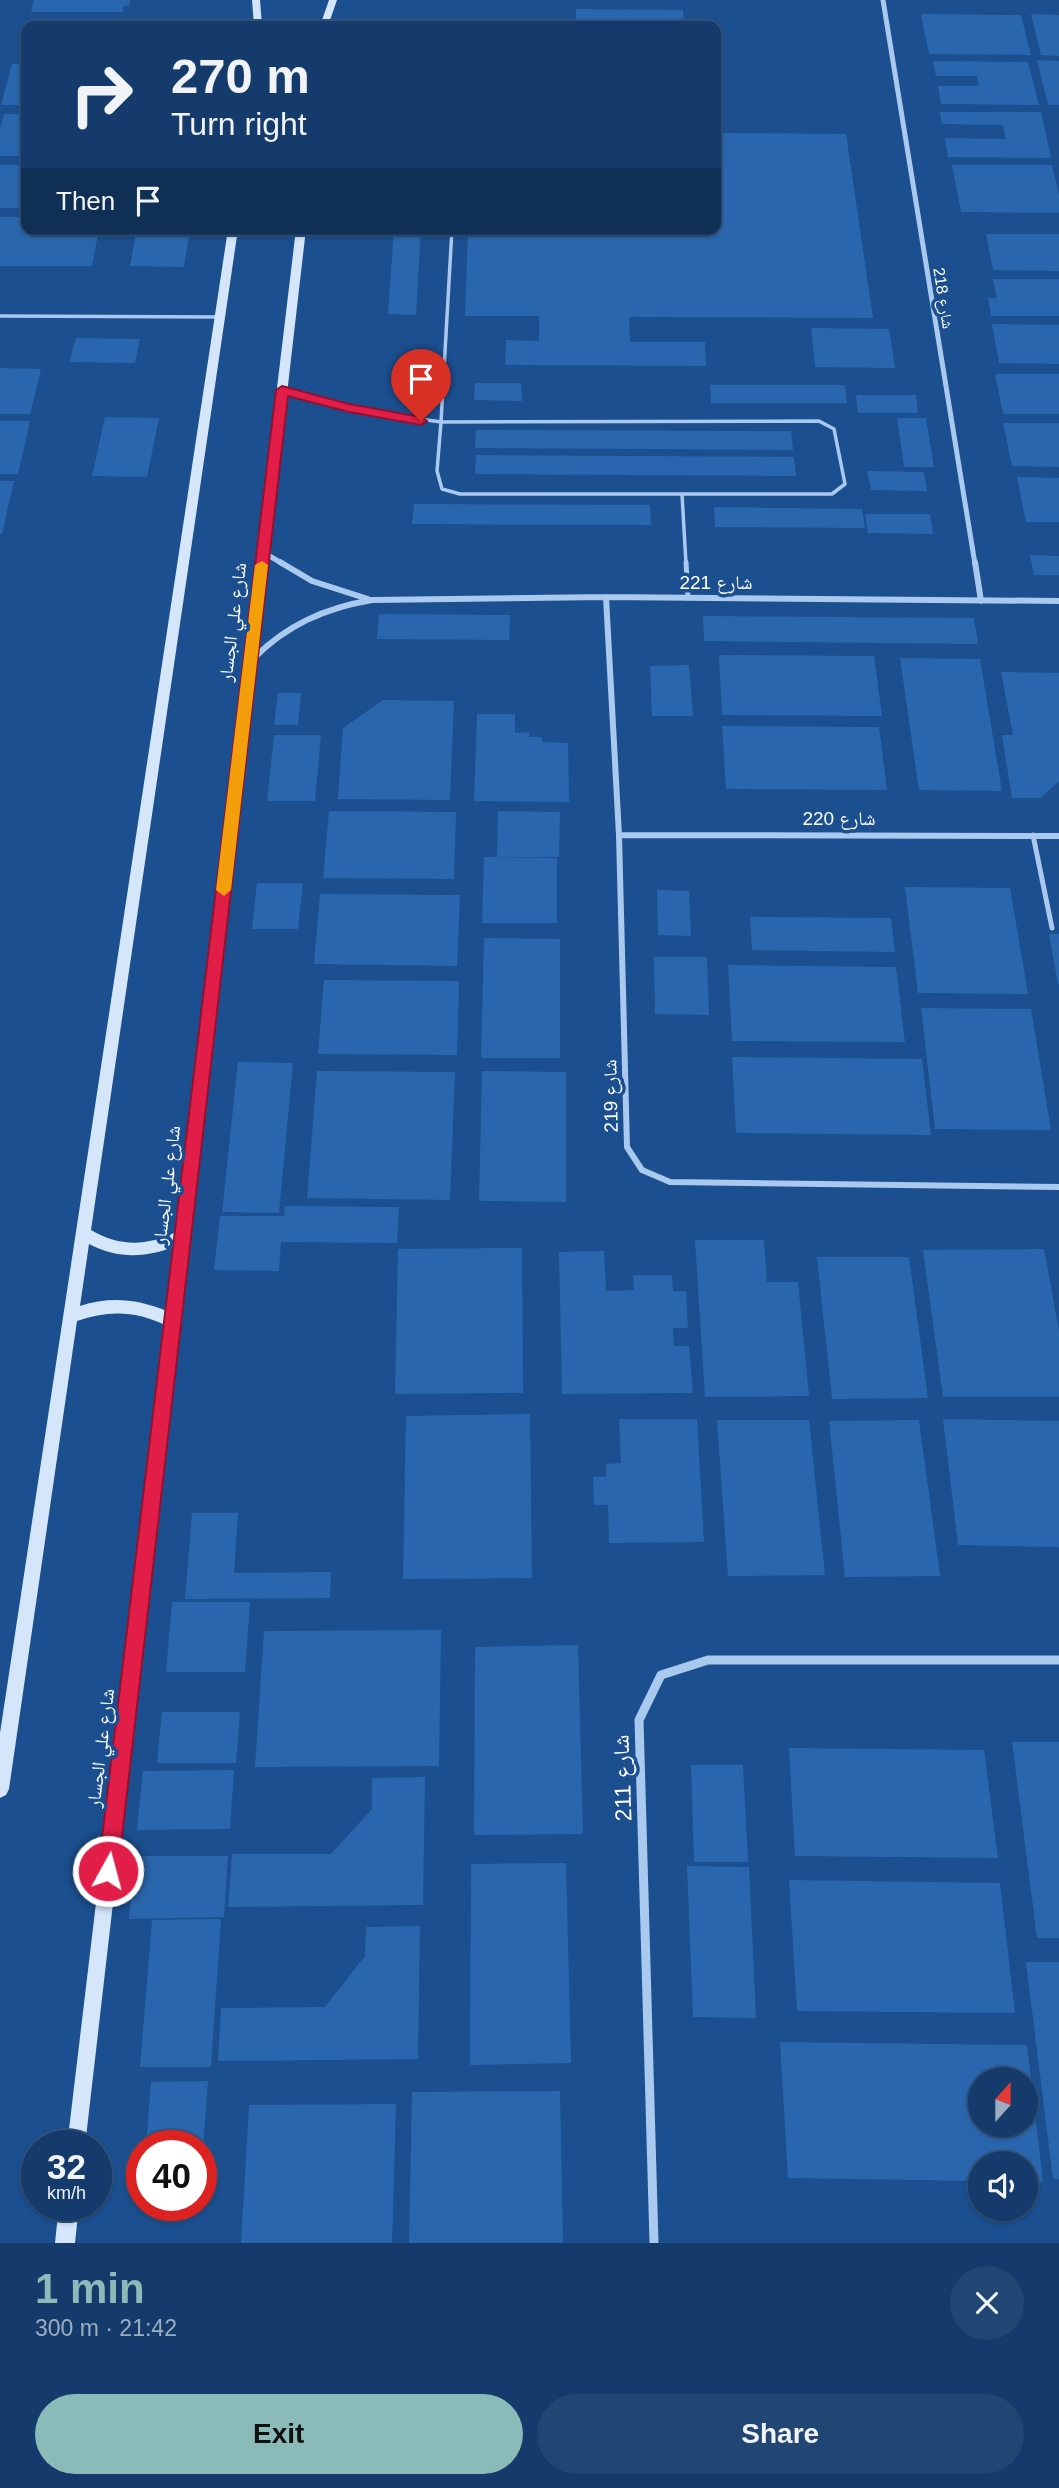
<!DOCTYPE html>
<html lang="en">
<head>
<meta charset="utf-8">
<style>
	:root { --surface:#143b6b; --page:#214673; --text:#f1f3f6; --muted:#9dadc1; --line:#33557e; --accent:#8bbbb9 }
	body { margin:0; font-family:Helvetica,"Noto Naskh Arabic",sans-serif; background:var(--page); color:var(--text); height:100vh; display:flex; flex-direction:column; font-size:26px; white-space:nowrap }
	* { box-sizing:border-box; margin:0 }
	p { font-size:23px; color:var(--muted) }
	.icon { flex:none; width:38px; height:38px; fill:none; stroke:currentColor; stroke-width:2; stroke-linecap:round; stroke-linejoin:round }
	.map { position:relative; height:2243px; overflow:hidden }
	.sheet { display:flex; flex-direction:column; background:var(--surface); flex:1 }
	.sheet>* { flex:none }
	.guide { position:absolute; left:21px; top:21px; width:700px; height:214px; border-radius:14px; box-shadow:0 2px 5px #0004,0 0 0 2px var(--line); background:#143b6b; color:var(--text); overflow:hidden }
	.needle { width:46px; rotate:21deg }
	.fabs { position:absolute; left:968px; top:2067px; display:grid; gap:14px }
	.fabs a { display:grid; place-items:center; width:70px; height:70px; border-radius:50%; background:var(--surface); box-shadow:0 2px 5px #0004,0 0 0 2px var(--line); font-size:35px }
	.speed { position:absolute; left:21px; top:2130px; display:flex; gap:14px; font-size:35px; font-weight:700; text-align:center }
	.speed>* { display:grid; place-content:center; width:91px; height:91px; border-radius:50%; background:var(--surface); box-shadow:0 2px 5px #0004,0 0 0 2px var(--line); line-height:1 }
	.speed small { font-size:18px; font-weight:400 }
	.speed .limit { border:10px solid #d22; background:#fff; color:#111 }
	.pin { position:absolute; display:grid; place-items:center; width:60px; height:60px; color:#fff; margin:-72px -30px; border-radius:50% 50% 50% 0; rotate:-45deg; box-shadow:0 0 7px #0007 }
	.pin .icon { rotate:45deg }
	.me { position:absolute; width:77px; margin:-38px; rotate:7deg; stroke-linejoin:round; filter:drop-shadow(0 0 5px #0008) }
	.turn { display:flex; align-items:center; gap:24px; height:147px; padding:0 35px; font-size:32px }
	.turn .icon { width:91px; height:91px; stroke-width:2.5 }
	.turn b { display:block; font-size:49px; line-height:60px }
	.then { display:flex; align-items:center; height:66px; padding:0 35px; background:#0003; gap:14px; font-size:26px }
	.round { display:grid; place-items:center; flex:none; width:74px; height:74px; border-radius:37px; background:var(--page) }
	.summary { display:flex; align-items:center; justify-content:space-between; height:119px; padding:0 35px }
	h1 { font-size:42px; font-weight:700; line-height:52px; color:var(--accent) }
	.action { display:flex; gap:14px; margin-top:auto; padding:14px 35px }
	.action a { flex:1; height:80px; border-radius:42px; background:var(--accent); color:#111; font-size:28px; font-weight:700; line-height:80px; text-align:center }
	.action a+a { background:var(--page); color:var(--text) }
	.map>svg:first-child { display:block }
</style>
</head>
<body>
<div class="map">
<svg width="1059" height="2243" viewBox="0 0 1059 2243">
	<rect width="100%" height="100%" fill="#1b4f8f"/>
	<path fill="#2a66ad" fill-rule="evenodd" d="M 34,0 L 130,0 L 129,6 L 123,6 L 123,12 L 31,12 Z
		M 576,9 L 683,10 L 684,26 L 576,26 Z
		M 921,14 L 1021,15 L 1031,55 L 929,54 Z
		M 1031,14 L 1059,15 L 1059,56 L 1041,55 Z
		M 32,19 L 143,19 L 141,26 L 30,26 Z
		M 1037,60 L 1059,61 L 1059,105 L 1048,105 Z
		M 933,61 L 1028,62 L 1039,105 L 941,104 L 938,86 L 979,86 L 977,76 L 936,76 Z
		M 12,64 L 26,64 L 26,105 L 1,105 Z
		M 940,112 L 1041,112 L 1051,158 L 948,157 L 945,138 L 1006,139 L 1003,125 L 942,124 Z
		M 4,114 L 26,114 L 26,156 L 0,156 L 0,129 Z
		M 716,133 L 846,134 L 873,318 L 629,317 L 630,342 L 705,342 L 706,366 L 505,365 L 506,340 L 539,341 L 539,316 L 465,316 L 468,229 L 716,229 Z
		M 0,165 L 26,165 L 26,208 L 0,208 Z
		M 952,165 L 1052,165 L 1059,195 L 1059,213 L 961,212 Z
		M 0,217 L 26,217 L 26,229 L 99,229 L 92,266 L 0,266 Z
		M 137,229 L 190,229 L 184,267 L 130,266 Z
		M 394,229 L 421,229 L 416,315 L 388,314 Z
		M 986,234 L 1059,234 L 1059,271 L 993,270 Z
		M 993,279 L 1059,279 L 1059,316 L 991,316 L 988,298 L 997,298 Z
		M 992,324 L 1059,325 L 1059,364 L 999,363 Z
		M 811,328 L 889,329 L 895,368 L 815,367 Z
		M 76,338 L 140,339 L 135,363 L 69,362 Z
		M 0,368 L 41,369 L 30,414 L 0,414 Z
		M 995,374 L 1059,374 L 1059,414 L 1003,414 Z
		M 475,383 L 521,383 L 522,401 L 474,400 Z
		M 710,385 L 845,385 L 847,403 L 711,403 Z
		M 856,395 L 916,395 L 918,413 L 858,413 Z
		M 105,417 L 159,418 L 147,477 L 92,476 Z
		M 897,418 L 926,418 L 934,467 L 904,467 Z
		M 0,421 L 30,421 L 18,474 L 0,474 Z
		M 1003,423 L 1059,423 L 1059,467 L 1012,466 Z
		M 476,430 L 791,431 L 793,450 L 475,448 Z
		M 476,455 L 794,457 L 796,476 L 475,474 Z
		M 867,471 L 924,472 L 927,491 L 871,490 Z
		M 1017,477 L 1059,478 L 1059,522 L 1026,522 Z
		M 0,481 L 14,481 L 2,534 L 0,534 Z
		M 414,504 L 650,505 L 651,525 L 412,524 Z
		M 714,507 L 862,509 L 865,528 L 715,527 Z
		M 865,514 L 930,514 L 933,534 L 868,533 Z
		M 1030,555 L 1059,556 L 1059,575 L 1034,575 Z
		M 379,614 L 510,615 L 509,640 L 377,639 Z
		M 703,616 L 974,618 L 978,644 L 704,641 Z
		M 719,655 L 874,656 L 882,716 L 722,715 Z
		M 900,658 L 980,659 L 1002,791 L 919,790 Z
		M 689,665 L 693,716 L 652,716 L 650,666 Z
		M 1001,672 L 1059,673 L 1059,781 L 1041,798 L 1012,798 L 1002,735 L 1013,735 Z
		M 278,693 L 301,693 L 298,725 L 274,725 Z
		M 383,700 L 454,701 L 450,800 L 338,799 L 343,728 Z
		M 477,714 L 515,714 L 515,733 L 529,732 L 529,737 L 542,737 L 542,742 L 568,743 L 569,802 L 474,801 Z
		M 722,726 L 879,727 L 887,790 L 726,789 Z
		M 274,735 L 321,735 L 315,801 L 267,801 Z
		M 329,811 L 456,812 L 454,879 L 323,878 Z
		M 498,811 L 560,812 L 559,857 L 497,857 Z
		M 484,857 L 557,858 L 557,923 L 482,923 Z
		M 257,883 L 303,883 L 298,929 L 252,929 Z
		M 905,887 L 1010,888 L 1028,994 L 918,993 Z
		M 657,890 L 689,891 L 691,936 L 658,935 Z
		M 320,894 L 460,895 L 457,966 L 314,964 Z
		M 750,917 L 891,918 L 895,952 L 752,950 Z
		M 1049,934 L 1059,934 L 1059,984 L 1058,984 Z
		M 484,938 L 560,939 L 560,1058 L 481,1058 Z
		M 654,957 L 707,957 L 709,1015 L 655,1014 Z
		M 728,965 L 896,967 L 905,1042 L 732,1041 Z
		M 324,980 L 459,981 L 457,1055 L 318,1054 Z
		M 921,1008 L 1031,1009 L 1051,1130 L 935,1129 Z
		M 732,1057 L 922,1059 L 931,1135 L 736,1133 Z
		M 238,1062 L 293,1063 L 279,1213 L 222,1212 Z
		M 317,1071 L 455,1072 L 450,1200 L 307,1198 Z
		M 482,1071 L 566,1072 L 566,1202 L 479,1201 Z
		M 285,1206 L 399,1207 L 397,1243 L 281,1242 L 279,1271 L 214,1270 L 220,1216 L 284,1216 Z
		M 695,1240 L 764,1240 L 767,1282 L 798,1282 L 809,1396 L 705,1397 Z
		M 522,1248 L 523,1393 L 395,1394 L 398,1249 Z
		M 1044,1249 L 1059,1331 L 1059,1397 L 943,1397 L 923,1250 Z
		M 604,1251 L 606,1291 L 634,1290 L 633,1275 L 672,1275 L 673,1291 L 686,1291 L 688,1328 L 673,1328 L 674,1346 L 689,1346 L 693,1393 L 562,1394 L 559,1252 Z
		M 817,1257 L 909,1257 L 928,1398 L 832,1399 Z
		M 530,1414 L 532,1578 L 403,1579 L 406,1416 Z
		M 619,1419 L 697,1419 L 704,1542 L 609,1543 L 608,1505 L 594,1505 L 593,1477 L 606,1477 L 606,1464 L 621,1463 Z
		M 943,1419 L 1059,1421 L 1059,1547 L 958,1545 Z
		M 717,1420 L 809,1420 L 825,1575 L 728,1576 Z
		M 919,1420 L 940,1576 L 845,1577 L 829,1421 Z
		M 192,1513 L 238,1513 L 234,1573 L 331,1572 L 330,1598 L 185,1599 Z
		M 172,1602 L 250,1602 L 245,1672 L 166,1672 Z
		M 441,1630 L 439,1766 L 255,1767 L 264,1631 Z
		M 578,1645 L 583,1834 L 474,1835 L 475,1647 Z
		M 162,1712 L 240,1712 L 236,1763 L 157,1763 Z
		M 1012,1742 L 1059,1742 L 1059,1938 L 1037,1938 Z
		M 789,1748 L 984,1750 L 998,1858 L 795,1856 Z
		M 691,1765 L 743,1765 L 748,1862 L 694,1862 Z
		M 234,1770 L 230,1829 L 137,1830 L 143,1771 Z
		M 425,1777 L 423,1905 L 228,1907 L 232,1854 L 331,1854 L 372,1809 L 372,1778 Z
		M 135,1856 L 228,1856 L 224,1917 L 129,1919 Z
		M 566,1863 L 571,2063 L 470,2065 L 471,1864 Z
		M 687,1866 L 749,1867 L 756,2018 L 693,2017 Z
		M 789,1880 L 1000,1883 L 1015,2013 L 797,2011 Z
		M 221,1919 L 211,2067 L 140,2067 L 152,1920 Z
		M 420,1926 L 418,2059 L 218,2061 L 221,2008 L 325,2007 L 365,1956 L 366,1927 Z
		M 1026,1962 L 1059,1962 L 1059,2179 L 1053,2179 Z
		M 780,2042 L 1027,2045 L 1043,2182 L 1026,2181 L 1026,2163 L 980,2163 L 980,2181 L 788,2178 ZM 980,2079 L 1026,2079 L 1026,2124 L 980,2124 Z
		M 208,2081 L 203,2146 L 146,2146 L 151,2082 Z
		M 560,2091 L 563,2243 L 409,2243 L 412,2092 Z
		M 396,2104 L 392,2243 L 241,2243 L 249,2105 Z
		M 141,2205 L 199,2205 L 199,2209 L 141,2210 Z"/>
	<g fill="none" stroke-linecap="round" stroke-linejoin="round">
		<path stroke="#a9c9ee" stroke-width="3.5" d="M 0,316 L 221,317
			M 283,390 L 361,411 L 441,422
			M 819,421 L 834,429 L 845,484 L 832,494 L 460,494 L 442,489 L 437,471 L 441,422 Z
			M 441,422 L 452,229
			M 682,494 L 686,564"/>
		<path stroke="#a9c9ee" stroke-width="5" d="M 686,562 L 688,598
			M 1033,835 L 1052,928"/>
		<path stroke="#a9c9ee" stroke-width="5" d="M 883,0 L 975,564
			M 263,552 L 283,564"/>
		<path stroke="#a9c9ee" stroke-width="6" d="M 280,562 L 312,581 L 368,599
			M 975,562 L 981,601
			M 606,597 L 619,835 L 627,1147 L 642,1170 L 670,1182 L 1059,1187
			M 252,660 C 286,625 325,608 372,600 L 606,597 L 1059,601
			M 619,835 L 1059,836"/>
		<path stroke="#a9c9ee" stroke-width="9" d="M 654,2243 L 639,1720 L 661,1675 L 708,1660 L 1059,1660"/>
		<path fill="#d6e6fa" fill-rule="evenodd" d="M 252,0 L 260,0 L 262,26 L 254,26 Z
			M 329,0 L 337,0 L 328,26 L 320,26 Z
			M 228,229 L 238,229 L 91,1230 C 119,1247 147,1246 176,1232 L 296,229 L 306,229 L 85,2146 L 67,2146 L 165,1325 C 136,1311 108,1310 77,1321 L 9,1789 L 6,1795 L 0,1798 L 0,1733 ZM 89,1244 C 118,1259 144,1258 174,1247 L 167,1311 C 137,1299 110,1296 80,1306 Z
			M 59,2205 L 79,2205 L 75,2243 L 55,2243 Z"/>
	</g>
	<path fill="#e11d48" stroke="#92132f" stroke-width="2" d="M 282,386 L 349,404 L 421,417 L 427,421 L 421,425 L 349,412 L 288,396 L 118,1871 L 115,1878 L 108,1881 L 101,1878 L 98,1871 L 276,390 Z"/>
	<path fill="#f59e0b" d="M 262,561 L 268,565 L 231,890 L 224,896 L 216,890 L 255,565 Z"/>
	<g text-anchor="middle" stroke-width="7" stroke-linejoin="round" paint-order="stroke">
		<g font-size="16" fill="#fff" stroke="#1b4f8f">
			<text transform="translate(944 298) rotate(81)" y="6">شارع 218</text>
		</g>
		<g font-size="19" fill="#fff" stroke="#1b4f8f">
			<text x="716" y="589">شارع 221</text>
			<text transform="translate(232 622) rotate(-83)" y="7">شارع علي الجسار</text>
			<text x="839" y="825">شارع 220</text>
			<text transform="translate(610 1096) rotate(-91)" y="7">شارع 219</text>
			<text transform="translate(166 1185) rotate(-83)" y="7">شارع علي الجسار</text>
			<text transform="translate(100 1748) rotate(-83)" y="7">شارع علي الجسار</text>
		</g>
		<g font-size="23" fill="#fff" stroke="#1b4f8f">
			<text transform="translate(622 1778) rotate(-92)" y="8">شارع 211</text>
		</g>
	</g>
</svg>
<div class="fabs">
<a><svg class="needle" viewBox="-14 -14 28 28"><path d="M0-13l5 13h-10z" fill="#e53935"/><path d="M0 13l5-13h-10z" fill="#9dadc1"/></svg></a>
<a><svg class="icon" aria-label="sound" viewBox="0 0 24 24"><path d="M4 9h4l5-4v14l-5-4H4zM17 9q2 3 0 6"/></svg></a>
</div>
<div class="speed"><div>32<small>km/h</small></div><div class="limit">40</div></div>
<div class="pin" style="left:421px;top:421px;background:#d93025"><svg class="icon" aria-label="arrive" viewBox="0 0 24 24"><path d="M6 21V4h12l-3 4 3 4H6"/></svg></div>
<svg class="me" style="left:108px;top:1871px" viewBox="-20 -20 40 40"><circle r="17" fill="#e11d48" stroke="#fff" stroke-width="3"/><path d="M0-11L8 9 0 5-8 9z" fill="#fff"/></svg>
<div class="guide">
<div class="turn"><svg class="icon" aria-label="right" viewBox="0 0 24 24"><path d="M7 20v-9h11M14 6l5 5-5 5"/></svg><div><b>270 m</b>Turn right</div></div>
<div class="then">Then<svg class="icon" aria-label="arrive" viewBox="0 0 24 24"><path d="M6 21V4h12l-3 4 3 4H6"/></svg></div>
</div>
</div>
<section class="sheet">
<div class="summary"><div><h1>1 min</h1><p>300 m · 21:42</p></div><a class="round"><svg class="icon" aria-label="close" viewBox="0 0 24 24"><path d="M6 6l12 12M18 6L6 18"/></svg></a></div>
<div class="action"><a>Exit</a><a>Share</a></div>
</section>
</body>
</html>
